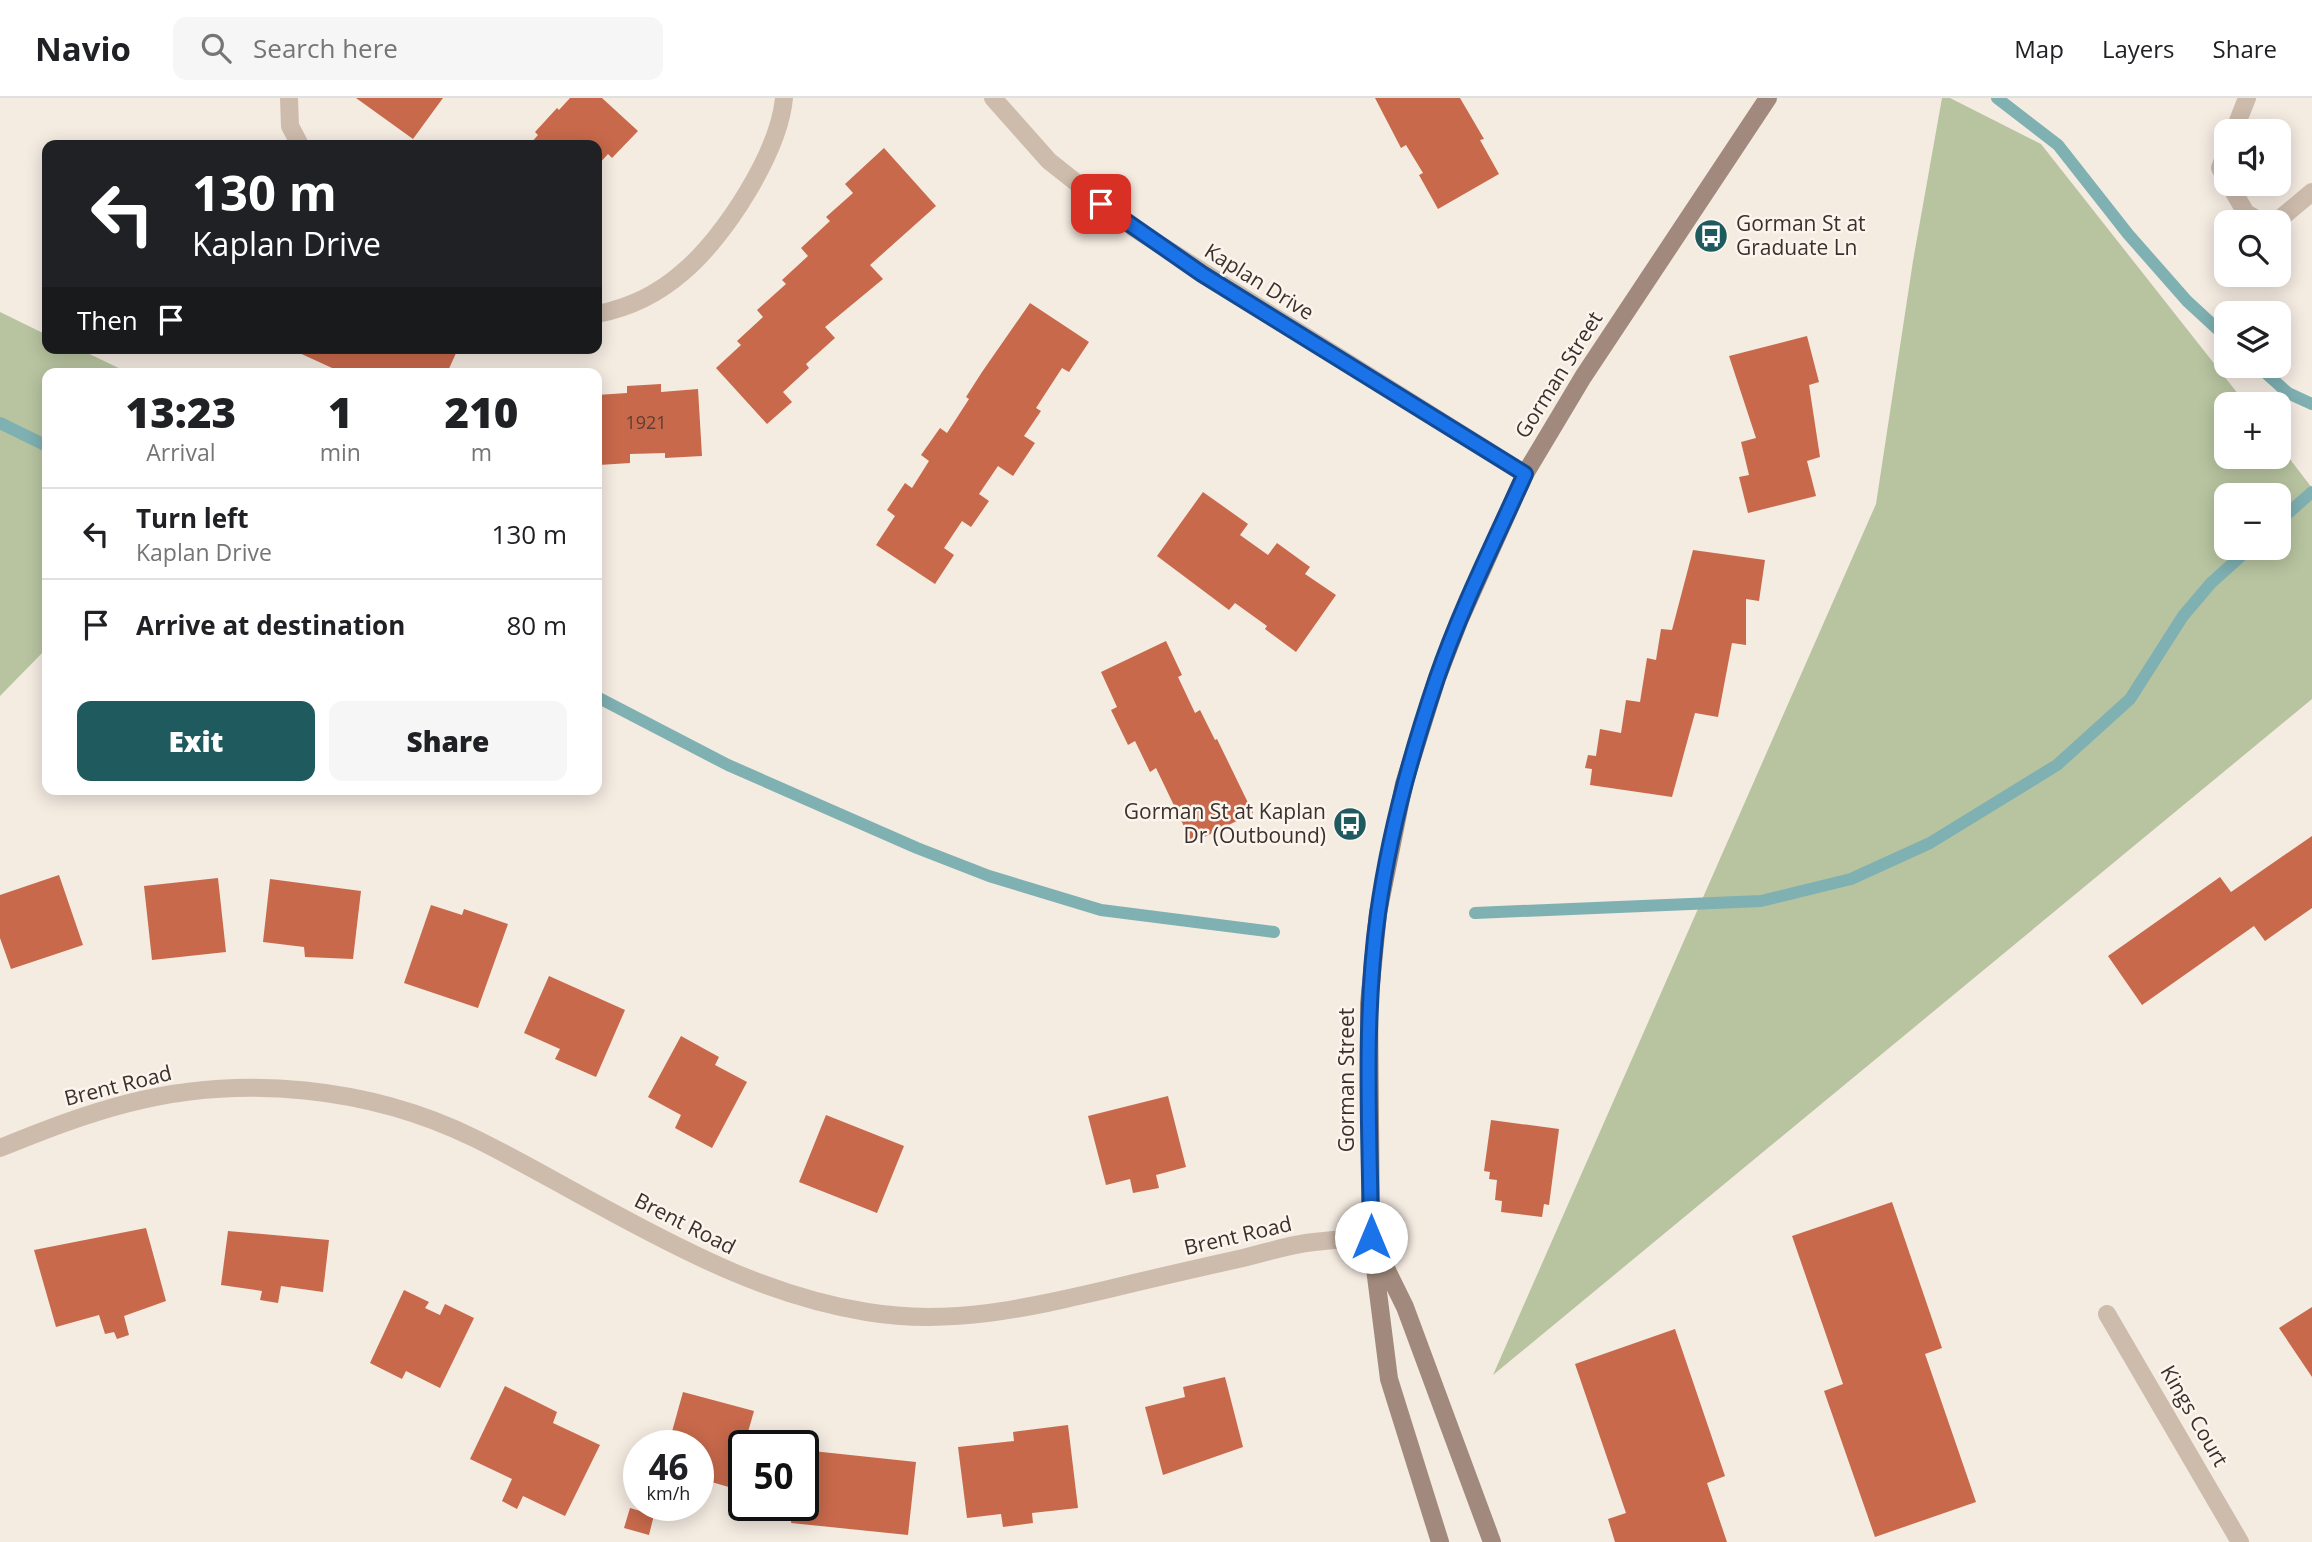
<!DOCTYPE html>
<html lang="en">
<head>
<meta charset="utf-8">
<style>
	:root { --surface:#fff; --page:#f6f6f6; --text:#202124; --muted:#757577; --line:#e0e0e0; --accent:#1f5a5e }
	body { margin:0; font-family:"Open Sans",sans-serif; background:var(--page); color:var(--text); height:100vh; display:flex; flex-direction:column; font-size:26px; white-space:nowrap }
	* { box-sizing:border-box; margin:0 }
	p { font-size:23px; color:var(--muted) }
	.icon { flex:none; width:38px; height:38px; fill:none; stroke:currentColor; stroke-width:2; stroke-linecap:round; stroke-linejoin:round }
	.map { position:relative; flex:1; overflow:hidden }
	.sheet { position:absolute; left:42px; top:270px; width:560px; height:427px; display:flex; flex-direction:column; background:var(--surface); border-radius:14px; box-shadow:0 4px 18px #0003 }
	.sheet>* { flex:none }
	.top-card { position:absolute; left:42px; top:42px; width:560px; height:214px; border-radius:14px; box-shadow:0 4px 18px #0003; background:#202124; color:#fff; overflow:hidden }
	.fabs { position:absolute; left:2214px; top:21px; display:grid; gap:14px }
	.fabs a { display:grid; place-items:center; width:77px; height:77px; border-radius:14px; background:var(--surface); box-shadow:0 4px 18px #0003; font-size:35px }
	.speed { position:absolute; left:623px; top:1332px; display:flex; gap:14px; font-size:35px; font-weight:700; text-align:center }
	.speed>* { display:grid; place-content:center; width:91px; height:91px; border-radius:50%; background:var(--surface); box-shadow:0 4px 18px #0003; line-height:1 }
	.speed small { font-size:18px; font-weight:400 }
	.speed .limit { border:4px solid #111; border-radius:10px; background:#fff; color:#111 }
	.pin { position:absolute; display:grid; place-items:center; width:60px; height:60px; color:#fff; margin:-30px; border-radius:14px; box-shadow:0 4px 10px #0006 }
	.me { position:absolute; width:77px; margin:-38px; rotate:0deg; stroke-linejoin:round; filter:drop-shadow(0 0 5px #0008) }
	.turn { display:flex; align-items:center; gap:24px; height:147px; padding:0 35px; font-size:32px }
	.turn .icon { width:91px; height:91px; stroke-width:2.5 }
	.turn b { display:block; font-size:49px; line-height:60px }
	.then { display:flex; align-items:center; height:66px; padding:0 35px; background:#0003; gap:14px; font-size:26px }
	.eta { display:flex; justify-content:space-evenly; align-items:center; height:119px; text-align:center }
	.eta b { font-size:42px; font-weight:800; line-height:49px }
	.cta { display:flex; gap:14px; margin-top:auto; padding:14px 35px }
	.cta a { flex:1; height:80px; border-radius:14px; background:var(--accent); color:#fff; font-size:28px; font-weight:800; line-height:80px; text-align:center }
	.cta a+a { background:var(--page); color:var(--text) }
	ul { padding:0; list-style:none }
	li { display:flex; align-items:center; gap:21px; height:91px; padding:0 35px; border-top:2px solid var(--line) }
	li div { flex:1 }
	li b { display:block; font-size:26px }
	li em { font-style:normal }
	header { display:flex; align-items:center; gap:42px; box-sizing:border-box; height:98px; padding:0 35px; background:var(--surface); border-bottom:2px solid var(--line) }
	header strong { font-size:33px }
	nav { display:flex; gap:38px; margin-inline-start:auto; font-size:24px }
	.search { width:490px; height:63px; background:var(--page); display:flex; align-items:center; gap:18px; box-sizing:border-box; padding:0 24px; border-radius:14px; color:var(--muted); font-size:26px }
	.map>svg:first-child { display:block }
</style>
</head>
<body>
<header>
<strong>Navio</strong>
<div class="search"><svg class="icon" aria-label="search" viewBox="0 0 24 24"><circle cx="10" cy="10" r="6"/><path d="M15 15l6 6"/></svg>Search here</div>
<nav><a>Map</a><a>Layers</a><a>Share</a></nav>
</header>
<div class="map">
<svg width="2312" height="1444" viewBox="0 0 2312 1444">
	<rect width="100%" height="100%" fill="#f4ebe1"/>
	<path fill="#b8c4a0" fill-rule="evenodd" d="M 1942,0 L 1950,0 L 2041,46 L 2246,306 L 2226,306 L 2226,359 L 2278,359 L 2279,347 L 2312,390 L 2312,601 L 1493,1277 L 1876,406 L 1913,163 ZM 2226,397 L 2278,397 L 2278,450 L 2226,450 Z
		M 0,214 L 47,237 L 47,250 L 77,250 L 129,275 L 47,275 L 47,550 L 0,598 Z"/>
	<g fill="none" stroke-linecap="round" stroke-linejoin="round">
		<path stroke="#7fb0b2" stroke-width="12" d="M 1997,0 L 2058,47 L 2128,136 L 2187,203 L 2226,239
			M 2258,268 L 2288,295 L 2312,306
			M 0,325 L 47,348
			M 2278,424 L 2312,394
			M 597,599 L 728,667 L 917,750 L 989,778 L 1101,812 L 1274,834
			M 1475,815 L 1761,803 L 1851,781 L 1930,745 L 2057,667 L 2130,601 L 2183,518 L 2211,485 L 2250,450"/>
	</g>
	<path fill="#c8694b" d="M 356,0 L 443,0 L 413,41 Z
		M 570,0 L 602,0 L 638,33 L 612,60 L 608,56 L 597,68 L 597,47 L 529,47 L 538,37 L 535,34 L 557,10 L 559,12 Z
		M 1375,0 L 1460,0 L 1484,41 L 1480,42 L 1499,76 L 1438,111 L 1419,77 L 1423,75 L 1406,47 L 1401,50 Z
		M 884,50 L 936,108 L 870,167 L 883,181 L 825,229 L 835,240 L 806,266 L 809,270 L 783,294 L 792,304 L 767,326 L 716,270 L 741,247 L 737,243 L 763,219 L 757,212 L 786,186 L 782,182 L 808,158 L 801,150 L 830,123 L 826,119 L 853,95 L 845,86 Z
		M 1030,205 L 1089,244 L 1069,274 L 1062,270 L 1036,310 L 1041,313 L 1024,338 L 1035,345 L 1013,378 L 998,368 L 979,396 L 989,403 L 971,429 L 962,423 L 944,450 L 954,457 L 935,486 L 876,447 L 895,418 L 887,412 L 905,385 L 912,390 L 929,363 L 921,357 L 940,330 L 947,335 L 969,301 L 966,299 L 982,274 Z
		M 1807,238 L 1819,284 L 1809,287 L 1820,359 L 1807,363 L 1816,398 L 1748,415 L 1739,379 L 1749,377 L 1741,344 L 1756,340 L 1729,258 Z
		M 296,250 L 452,250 L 457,253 L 447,275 L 343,275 L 295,253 Z
		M 661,286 L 661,294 L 698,291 L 702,358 L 665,360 L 665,355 L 630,356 L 630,365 L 599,367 L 597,297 L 627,295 L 627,288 Z
		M 1203,394 L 1248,426 L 1240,437 L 1268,457 L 1277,445 L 1310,469 L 1305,476 L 1336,497 L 1296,554 L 1265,531 L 1267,528 L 1235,505 L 1229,512 L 1157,458 Z
		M 1693,452 L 1765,462 L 1759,503 L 1746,501 L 1746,547 L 1732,545 L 1718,619 L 1695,615 L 1672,699 L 1590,687 L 1592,671 L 1585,670 L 1588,657 L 1596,658 L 1600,631 L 1621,635 L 1626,602 L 1640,604 L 1647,560 L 1656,562 L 1661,531 L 1672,532 Z
		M 1166,543 L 1182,577 L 1178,579 L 1195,615 L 1200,612 L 1215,642 L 1217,641 L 1253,715 L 1192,745 L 1156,670 L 1150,674 L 1135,643 L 1128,647 L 1111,612 L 1117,609 L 1101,574 Z
		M 2312,738 L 2312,810 L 2265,843 L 2254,828 L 2142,907 L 2108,858 L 2220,779 L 2231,794 Z
		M 59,777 L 83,847 L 11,871 L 0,840 L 0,797 Z
		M 218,780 L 226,854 L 152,862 L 144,788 Z
		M 270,781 L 361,793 L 353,861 L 305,859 L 304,849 L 263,844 Z
		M 431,807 L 462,817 L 464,811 L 508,826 L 478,910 L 404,885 Z
		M 549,878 L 625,912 L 596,979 L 555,961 L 560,951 L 524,935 Z
		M 681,938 L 719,959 L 715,967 L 747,984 L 712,1050 L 675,1030 L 681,1017 L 648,999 Z
		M 1168,998 L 1186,1069 L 1156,1077 L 1159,1090 L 1133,1095 L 1130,1081 L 1106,1087 L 1088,1018 Z
		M 826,1017 L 904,1048 L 877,1115 L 799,1084 Z
		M 1491,1022 L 1559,1031 L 1549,1107 L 1544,1106 L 1542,1119 L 1501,1114 L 1502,1103 L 1495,1102 L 1497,1082 L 1489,1081 L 1490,1074 L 1484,1073 Z
		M 1892,1104 L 1942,1250 L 1925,1256 L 1976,1404 L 1875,1439 L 1824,1293 L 1843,1286 L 1792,1138 Z
		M 146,1130 L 166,1203 L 124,1218 L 129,1237 L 117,1241 L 114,1234 L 105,1236 L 99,1217 L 56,1229 L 34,1152 Z
		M 228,1133 L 329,1142 L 323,1194 L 281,1188 L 278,1205 L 260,1202 L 262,1193 L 221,1187 Z
		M 404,1192 L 429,1204 L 425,1210 L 440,1217 L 445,1206 L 474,1220 L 440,1290 L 406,1273 L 402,1281 L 370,1265 Z
		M 2312,1209 L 2312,1279 L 2279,1230 Z
		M 1675,1231 L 1725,1378 L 1707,1385 L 1727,1444 L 1615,1444 L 1608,1421 L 1626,1415 L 1575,1266 Z
		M 1225,1279 L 1243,1349 L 1163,1377 L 1145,1309 L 1185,1299 L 1183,1289 Z
		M 505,1288 L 557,1314 L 553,1325 L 600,1347 L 565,1418 L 523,1398 L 517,1411 L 502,1403 L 512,1381 L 470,1361 Z
		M 683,1294 L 754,1313 L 732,1390 L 698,1380 L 698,1348 L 668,1348 Z
		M 1068,1327 L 1078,1410 L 1032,1415 L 1033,1425 L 1003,1429 L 1001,1416 L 967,1420 L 958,1349 L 1014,1343 L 1013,1334 Z
		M 803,1352 L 916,1364 L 908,1437 L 791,1425 L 793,1407 L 803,1407 Z
		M 630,1410 L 654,1417 L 649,1437 L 624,1430 Z"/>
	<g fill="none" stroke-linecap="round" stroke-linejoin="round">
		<path stroke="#cdbbac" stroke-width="18" d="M 289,0 L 290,28 L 300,47
			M 2234,33 L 2247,0
			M 2226,54 L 2220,70 L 2226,80
			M 2229,86 L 2246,115 L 2262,124
			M 2276,124 L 2312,94
			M 597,216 C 629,210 658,196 683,174 C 725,139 779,54 784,0
			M 0,1050 C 42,1033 85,1016 129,1005 C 242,976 370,989 474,1040 C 519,1062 563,1088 608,1112 C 691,1157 773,1199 867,1214 C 951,1228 1028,1210 1109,1191 C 1154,1180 1198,1170 1243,1160 C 1264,1155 1285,1148 1306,1145 C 1327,1142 1349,1141 1371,1139
			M 2107,1216 L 2240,1444"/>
		<path stroke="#cdbbac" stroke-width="18" d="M 993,0 L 1049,63 L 1135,131 L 1525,376"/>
		<path stroke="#a18a7d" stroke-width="18" d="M 1377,1152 L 1405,1209 L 1492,1444
			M 1440,1444 L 1389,1281 L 1371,1139 L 1369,906 L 1378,815 L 1404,686 L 1437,580 L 1460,521 L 1525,376 L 1583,279 L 1768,0"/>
	</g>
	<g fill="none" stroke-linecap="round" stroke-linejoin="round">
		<g stroke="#114b97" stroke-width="18">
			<path id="route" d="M 1101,106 L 1202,176 L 1525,376 C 1495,443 1461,510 1437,580 C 1411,656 1389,736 1378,816 C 1363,923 1370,1032 1371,1139"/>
		</g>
		<use href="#route" stroke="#1a73e8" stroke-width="12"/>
	</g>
	<defs>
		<g id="bus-disc" transform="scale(1.75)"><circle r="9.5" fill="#1f5a5e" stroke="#fbf5ee"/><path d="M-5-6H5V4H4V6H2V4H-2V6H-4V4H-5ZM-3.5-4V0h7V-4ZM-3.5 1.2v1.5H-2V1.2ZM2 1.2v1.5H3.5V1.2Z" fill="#fff"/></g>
	</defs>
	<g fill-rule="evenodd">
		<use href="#bus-disc" x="1711" y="138"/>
		<use href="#bus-disc" x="1350" y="726"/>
	</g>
	<g text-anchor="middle" stroke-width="5" stroke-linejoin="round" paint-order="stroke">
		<g font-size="18" fill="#5e3e33">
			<text x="646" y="331">1921</text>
		</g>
		<g font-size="21" fill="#3b302b" stroke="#fbf5ee" text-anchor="start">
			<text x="1736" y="133">Gorman St at<tspan x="1736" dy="24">Graduate Ln</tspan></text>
			<text x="1326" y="721" text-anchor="end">Gorman St at Kaplan<tspan x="1326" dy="24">Dr (Outbound)</tspan></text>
		</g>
		<g font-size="21" fill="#3b302b" stroke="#fbf5ee">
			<text transform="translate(1259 184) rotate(32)" y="7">Kaplan Drive</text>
			<text transform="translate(1559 277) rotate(-58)" y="7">Gorman Street</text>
			<text transform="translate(1347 982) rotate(-90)" y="7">Gorman Street</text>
			<text transform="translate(118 988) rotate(-14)" y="7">Brent Road</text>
			<text transform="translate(685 1126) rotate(27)" y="7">Brent Road</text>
			<text transform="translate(1238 1138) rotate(-13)" y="7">Brent Road</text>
			<text transform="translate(2194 1318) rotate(60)" y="7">Kings Court</text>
		</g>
	</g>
</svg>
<div class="fabs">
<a><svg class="icon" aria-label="sound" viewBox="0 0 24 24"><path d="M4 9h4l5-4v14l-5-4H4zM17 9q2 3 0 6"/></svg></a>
<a><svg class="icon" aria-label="search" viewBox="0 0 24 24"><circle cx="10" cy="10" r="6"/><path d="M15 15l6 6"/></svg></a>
<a><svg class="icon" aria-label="layers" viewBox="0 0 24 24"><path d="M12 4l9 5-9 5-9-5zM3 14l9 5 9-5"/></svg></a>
<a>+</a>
<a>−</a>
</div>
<div class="speed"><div>46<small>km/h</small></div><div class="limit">50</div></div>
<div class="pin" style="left:1101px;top:106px;background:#d93025"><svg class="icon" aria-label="arrive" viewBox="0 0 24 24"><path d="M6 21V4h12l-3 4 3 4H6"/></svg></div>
<svg class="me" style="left:1371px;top:1139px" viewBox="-20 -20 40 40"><circle r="19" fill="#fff"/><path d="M0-13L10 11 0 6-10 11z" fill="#1a73e8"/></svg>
<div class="top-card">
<div class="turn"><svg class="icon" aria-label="left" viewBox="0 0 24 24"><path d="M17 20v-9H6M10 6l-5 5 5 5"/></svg><div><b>130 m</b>Kaplan Drive</div></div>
<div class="then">Then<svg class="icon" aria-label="arrive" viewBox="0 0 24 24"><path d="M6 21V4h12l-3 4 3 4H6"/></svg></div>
</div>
<section class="sheet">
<div class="eta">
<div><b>13:23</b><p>Arrival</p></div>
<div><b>1</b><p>min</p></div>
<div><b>210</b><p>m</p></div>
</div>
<ul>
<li><svg class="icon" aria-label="left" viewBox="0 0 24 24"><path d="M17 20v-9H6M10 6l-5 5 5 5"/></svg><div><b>Turn left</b><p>Kaplan Drive</p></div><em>130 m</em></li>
<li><svg class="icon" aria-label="arrive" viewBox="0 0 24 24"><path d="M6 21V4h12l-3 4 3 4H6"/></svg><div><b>Arrive at destination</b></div><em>80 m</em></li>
</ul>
<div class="cta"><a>Exit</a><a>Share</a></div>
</section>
</div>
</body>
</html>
